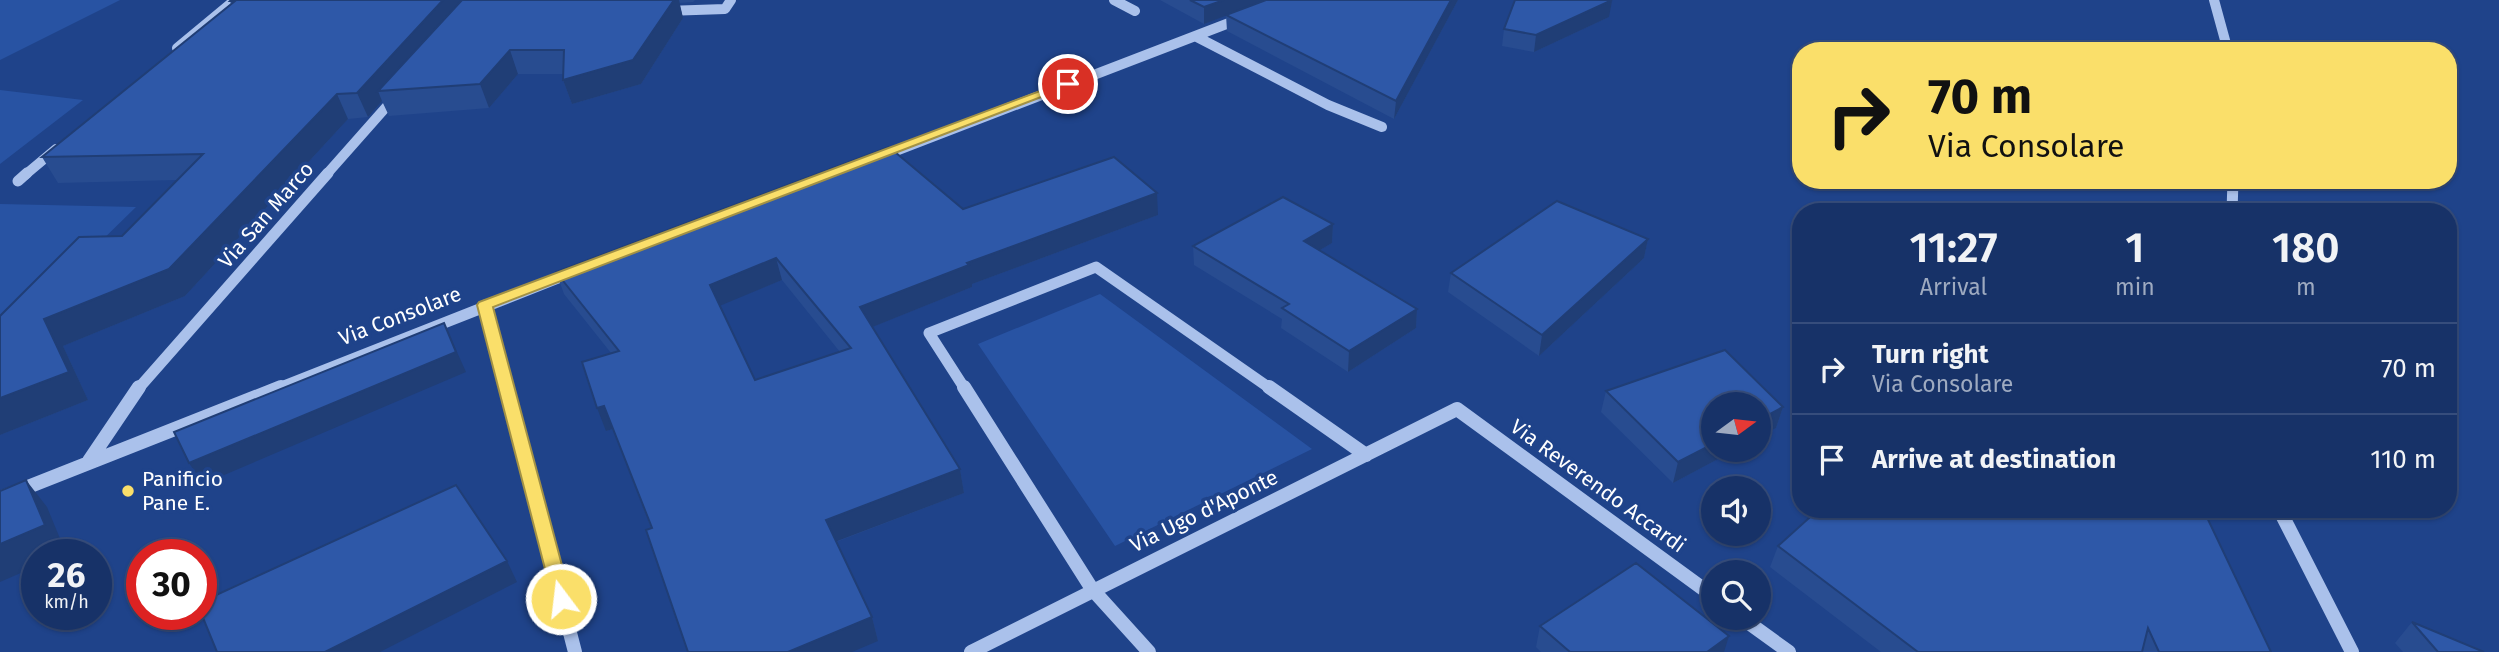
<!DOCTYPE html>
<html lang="en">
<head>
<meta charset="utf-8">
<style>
	:root { --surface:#173268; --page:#203a6e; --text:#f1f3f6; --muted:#9eaac0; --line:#364d7c }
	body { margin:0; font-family:"Fira Sans",sans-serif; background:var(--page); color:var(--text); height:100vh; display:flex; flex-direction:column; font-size:26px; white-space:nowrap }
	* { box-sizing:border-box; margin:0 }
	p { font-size:23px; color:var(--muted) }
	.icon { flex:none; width:38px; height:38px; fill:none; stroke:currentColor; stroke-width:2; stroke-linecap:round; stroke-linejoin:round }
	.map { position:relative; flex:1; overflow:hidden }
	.sheet { position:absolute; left:1792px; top:203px; width:665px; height:315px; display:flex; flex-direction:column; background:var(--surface); border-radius:28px; box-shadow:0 2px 5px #0004,0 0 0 2px var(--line) }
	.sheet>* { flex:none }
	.banner { position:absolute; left:1792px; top:42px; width:665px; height:147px; border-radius:28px; box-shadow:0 2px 5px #0004,0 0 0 2px var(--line); background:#fadf6a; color:#111; overflow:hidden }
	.needle { width:46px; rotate:75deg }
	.fabs { position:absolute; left:1701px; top:392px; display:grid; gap:14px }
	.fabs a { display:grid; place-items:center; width:70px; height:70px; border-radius:50%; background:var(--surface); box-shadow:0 2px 5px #0004,0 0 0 2px var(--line); font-size:35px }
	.speed { position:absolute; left:21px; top:539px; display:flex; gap:14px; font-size:35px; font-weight:700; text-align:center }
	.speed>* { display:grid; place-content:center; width:91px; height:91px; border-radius:50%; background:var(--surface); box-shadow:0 2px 5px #0004,0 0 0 2px var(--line); line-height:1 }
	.speed small { font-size:18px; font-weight:400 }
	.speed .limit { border:10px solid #d22; background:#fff; color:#111 }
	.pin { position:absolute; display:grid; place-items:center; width:60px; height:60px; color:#fff; margin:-30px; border:4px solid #fff; border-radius:50%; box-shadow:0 2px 7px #0007 }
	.me { position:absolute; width:77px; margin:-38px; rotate:345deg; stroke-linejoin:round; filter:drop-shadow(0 0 5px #0008) }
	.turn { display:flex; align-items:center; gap:24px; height:147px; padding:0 21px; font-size:32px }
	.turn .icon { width:91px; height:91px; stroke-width:2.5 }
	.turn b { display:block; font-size:49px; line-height:60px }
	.eta { display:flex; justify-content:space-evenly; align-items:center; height:119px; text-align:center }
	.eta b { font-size:42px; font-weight:600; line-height:49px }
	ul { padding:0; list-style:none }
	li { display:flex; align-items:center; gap:21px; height:91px; padding:0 21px; border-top:2px solid var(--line) }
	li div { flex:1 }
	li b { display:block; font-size:26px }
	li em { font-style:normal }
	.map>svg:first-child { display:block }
</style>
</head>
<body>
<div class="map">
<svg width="2499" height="652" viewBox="0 0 2499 652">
	<rect width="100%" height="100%" fill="#1f438a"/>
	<path fill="#2853a3" d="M 0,0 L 120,0 L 0,60 Z
		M 0,90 L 83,100 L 0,164 Z
		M 0,204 L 136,207 L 0,340 Z
		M 1100,294 L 1312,449 L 1115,546 L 978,344 Z"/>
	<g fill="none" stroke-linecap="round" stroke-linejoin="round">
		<path stroke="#aac1eb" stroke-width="10" d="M 1114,0 L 1135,11
			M 2214,0 L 2228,51
			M 666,11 L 725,9 L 731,0
			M 1195,36 L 1328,105 L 1382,127
			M 177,48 L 235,0
			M 880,157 L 1242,18
			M 25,175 L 56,149
			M 326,175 L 395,97"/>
		<path stroke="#aac1eb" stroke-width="11" d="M 18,181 L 27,173
			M 2232,212 L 2233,180
			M 485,305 L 507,389
			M 138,389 L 328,173
			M 276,389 L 571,273
			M 965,389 L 929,333 L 1096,267 L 1271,389"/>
		<path stroke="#aac1eb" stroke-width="14" d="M 506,387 L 575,652
			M 964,387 L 1092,589 L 1149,652
			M 1269,387 L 1366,455
			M 89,461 L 139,387
			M 0,498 L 281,387
			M 2279,509 L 2352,652
			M 1742,618 L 1789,652
			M 971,652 L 1457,409 L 1713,596"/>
	</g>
	<path fill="#284c90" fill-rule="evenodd" d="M 231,0 L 695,0 L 693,2 L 679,3 L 683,18 L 641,84 L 572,104 L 563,80 L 563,74 L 518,74 L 489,108 L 389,116 L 382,101 L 368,117 L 348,119 L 185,296 L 63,346 L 88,400 L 0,435 L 122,236 L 177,180 L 58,183 L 42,157 L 231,4 L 230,1 Z
		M 1160,0 L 1458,0 L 1394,119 L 1227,31 L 1226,15 L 1204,24 Z
		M 1609,17 L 1534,52 L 1502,46 L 1504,29 Z
		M 963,209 L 1158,215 L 972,284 L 972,287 L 872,327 L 960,469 L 964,493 L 836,542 L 872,617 L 878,641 L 651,528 L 613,429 L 606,431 L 611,353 L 564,294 L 556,272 ZM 782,280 L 840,352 L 755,380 L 720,305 Z
		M 1333,224 L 1332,243 L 1320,250 L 1417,309 L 1416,328 L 1348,372 L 1281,328 L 1282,319 L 1194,265 L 1193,246 Z
		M 1648,239 L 1644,258 L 1539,356 L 1448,292 L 1451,273 Z
		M 1725,350 L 1783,407 L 1776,428 L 1759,437 L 1759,404 L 1713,404 L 1713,450 L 1735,450 L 1673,483 L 1601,412 L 1606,391 Z
		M 1778,546 L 2271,652 L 1881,652 L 1770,567 Z
		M 2412,622 L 2484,652 L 2403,652 L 2395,643 Z
		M 1540,626 L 1724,652 L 1541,652 L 1536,647 Z"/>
	<path fill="#203e76" d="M 443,0 L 473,0 L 378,91 L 382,101 L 368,117 L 357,93 Z
		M 674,0 L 679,0 L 683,18 L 641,84 L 572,104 L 563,80 Z
		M 1224,0 L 1267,0 L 1204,24 L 1204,7 Z
		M 1451,0 L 1458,0 L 1394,119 L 1396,101 Z
		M 1612,1 L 1609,17 L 1534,52 L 1536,35 Z
		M 510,50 L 518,74 L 489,108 L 480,84 Z
		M 337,94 L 348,119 L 185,296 L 63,346 L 88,400 L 0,435 L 0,398 L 44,319 Z
		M 1157,193 L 1158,215 L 972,284 L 972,287 L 865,330 L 860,307 L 967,263 Z
		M 1333,224 L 1332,243 L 1303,260 L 1304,241 Z
		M 1648,239 L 1644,258 L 1539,356 L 1542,335 Z
		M 776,258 L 782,280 L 717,307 L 710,285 Z
		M 1417,309 L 1416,328 L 1348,372 L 1349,351 Z
		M 444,323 L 466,372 L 203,484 L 189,463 Z
		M 604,406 L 613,429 L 606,431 L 597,408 Z
		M 1783,407 L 1776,428 L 1759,437 L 1759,420 Z
		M 1713,444 L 1713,450 L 1735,450 L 1673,483 L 1678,462 Z
		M 960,469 L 964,493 L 832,543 L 826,520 Z
		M 26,480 L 47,507 L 66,553 L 62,555 L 37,555 L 37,566 L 0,582 L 0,544 Z
		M 507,561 L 517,582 L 380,652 L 325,652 Z
		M 872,617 L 878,641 L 852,652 L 788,652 Z
		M 1729,636 L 1724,652 L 1707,652 Z"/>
	<path fill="#2e58a8" stroke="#203e76" stroke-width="2" fill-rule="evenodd" d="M 231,0 L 443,0 L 357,93 L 337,94 L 169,269 L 44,319 L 69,372 L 0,398 L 0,316 L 79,237 L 122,236 L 203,154 L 42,157 L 235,1 L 230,1 Z
		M 462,0 L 674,0 L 633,60 L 563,80 L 564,50 L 510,50 L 480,84 L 378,91 Z
		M 1190,0 L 1224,0 L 1204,7 Z
		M 1266,0 L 1451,0 L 1396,101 L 1226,15 Z
		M 1515,0 L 1612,0 L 1536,35 L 1504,29 Z
		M 889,147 L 963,209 L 1114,157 L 1157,193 L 967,263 L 969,265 L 860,307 L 960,469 L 826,520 L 872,617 L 788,652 L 688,652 L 646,530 L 652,528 L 604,406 L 597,408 L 582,362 L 619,351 L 556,272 ZM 776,258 L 851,348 L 755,380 L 710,285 Z
		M 1283,197 L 1333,224 L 1304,241 L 1417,309 L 1349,351 L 1282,308 L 1289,304 L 1193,246 Z
		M 1557,201 L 1648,239 L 1542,335 L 1451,273 Z
		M 444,323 L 456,352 L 189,463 L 174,432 Z
		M 1725,350 L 1783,407 L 1759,420 L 1759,404 L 1713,404 L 1713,444 L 1678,462 L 1606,391 Z
		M 26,480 L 45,525 L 0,544 L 0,491 Z
		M 456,485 L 507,561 L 325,652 L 217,652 L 201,613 L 201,602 Z
		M 1819,509 L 2203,509 L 2271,652 L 2159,652 L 2148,628 L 2142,652 L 1918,652 L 1778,546 Z
		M 1636,563 L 1729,636 L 1707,652 L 1570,652 L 1540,626 Z
		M 2412,622 L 2484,652 L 2438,652 Z"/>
	<path fill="#fadf6a" stroke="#a29145" stroke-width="2" d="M 1064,82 L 1075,84 L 493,307 L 571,599 L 568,604 L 554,604 L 477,305 L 479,302 Z"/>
	<circle fill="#fadf6a" stroke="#1f438a" stroke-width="2.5" cx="128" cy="491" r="7"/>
	<g text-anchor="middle" stroke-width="7" stroke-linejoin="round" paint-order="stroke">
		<g font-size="21" fill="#fff" stroke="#1f438a">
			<text transform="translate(266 215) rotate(-49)" y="7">Via San Marco</text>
			<text transform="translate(400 316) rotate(-21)" y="7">Via Consolare</text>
			<text transform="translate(1598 486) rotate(36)" y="7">Via Reverendo Accardi</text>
			<text transform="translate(1204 511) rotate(-26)" y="7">Via Ugo d'Aponte</text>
		</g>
		<g font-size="21" fill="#fff" stroke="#1f438a" text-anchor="start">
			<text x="142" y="486">Panificio<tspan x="142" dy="24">Pane E.</tspan></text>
		</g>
	</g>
</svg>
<div class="fabs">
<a><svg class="needle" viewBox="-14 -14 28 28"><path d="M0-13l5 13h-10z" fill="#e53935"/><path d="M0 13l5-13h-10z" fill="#9eaac0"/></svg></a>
<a><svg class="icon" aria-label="sound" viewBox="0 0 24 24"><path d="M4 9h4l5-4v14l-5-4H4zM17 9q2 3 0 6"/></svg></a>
<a><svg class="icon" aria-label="search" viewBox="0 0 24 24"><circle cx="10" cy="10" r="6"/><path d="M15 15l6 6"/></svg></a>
</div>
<div class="speed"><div>26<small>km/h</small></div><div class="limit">30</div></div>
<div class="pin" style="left:1068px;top:84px;background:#d93025"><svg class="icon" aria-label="arrive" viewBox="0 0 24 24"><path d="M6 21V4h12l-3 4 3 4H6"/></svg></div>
<svg class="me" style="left:561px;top:599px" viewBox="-20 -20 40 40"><circle r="17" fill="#fadf6a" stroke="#fff" stroke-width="3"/><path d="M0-11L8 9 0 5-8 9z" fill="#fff"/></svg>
<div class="banner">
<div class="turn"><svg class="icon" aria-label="right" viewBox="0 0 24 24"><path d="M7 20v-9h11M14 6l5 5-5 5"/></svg><div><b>70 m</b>Via Consolare</div></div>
</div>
<section class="sheet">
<div class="eta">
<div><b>11:27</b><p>Arrival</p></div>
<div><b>1</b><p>min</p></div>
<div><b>180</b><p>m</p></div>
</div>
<ul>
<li><svg class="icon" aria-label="right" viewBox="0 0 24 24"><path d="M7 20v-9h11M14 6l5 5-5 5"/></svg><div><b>Turn right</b><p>Via Consolare</p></div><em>70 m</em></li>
<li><svg class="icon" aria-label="arrive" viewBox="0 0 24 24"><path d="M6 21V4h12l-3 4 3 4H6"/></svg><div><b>Arrive at destination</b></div><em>110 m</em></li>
</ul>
</section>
</div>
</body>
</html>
